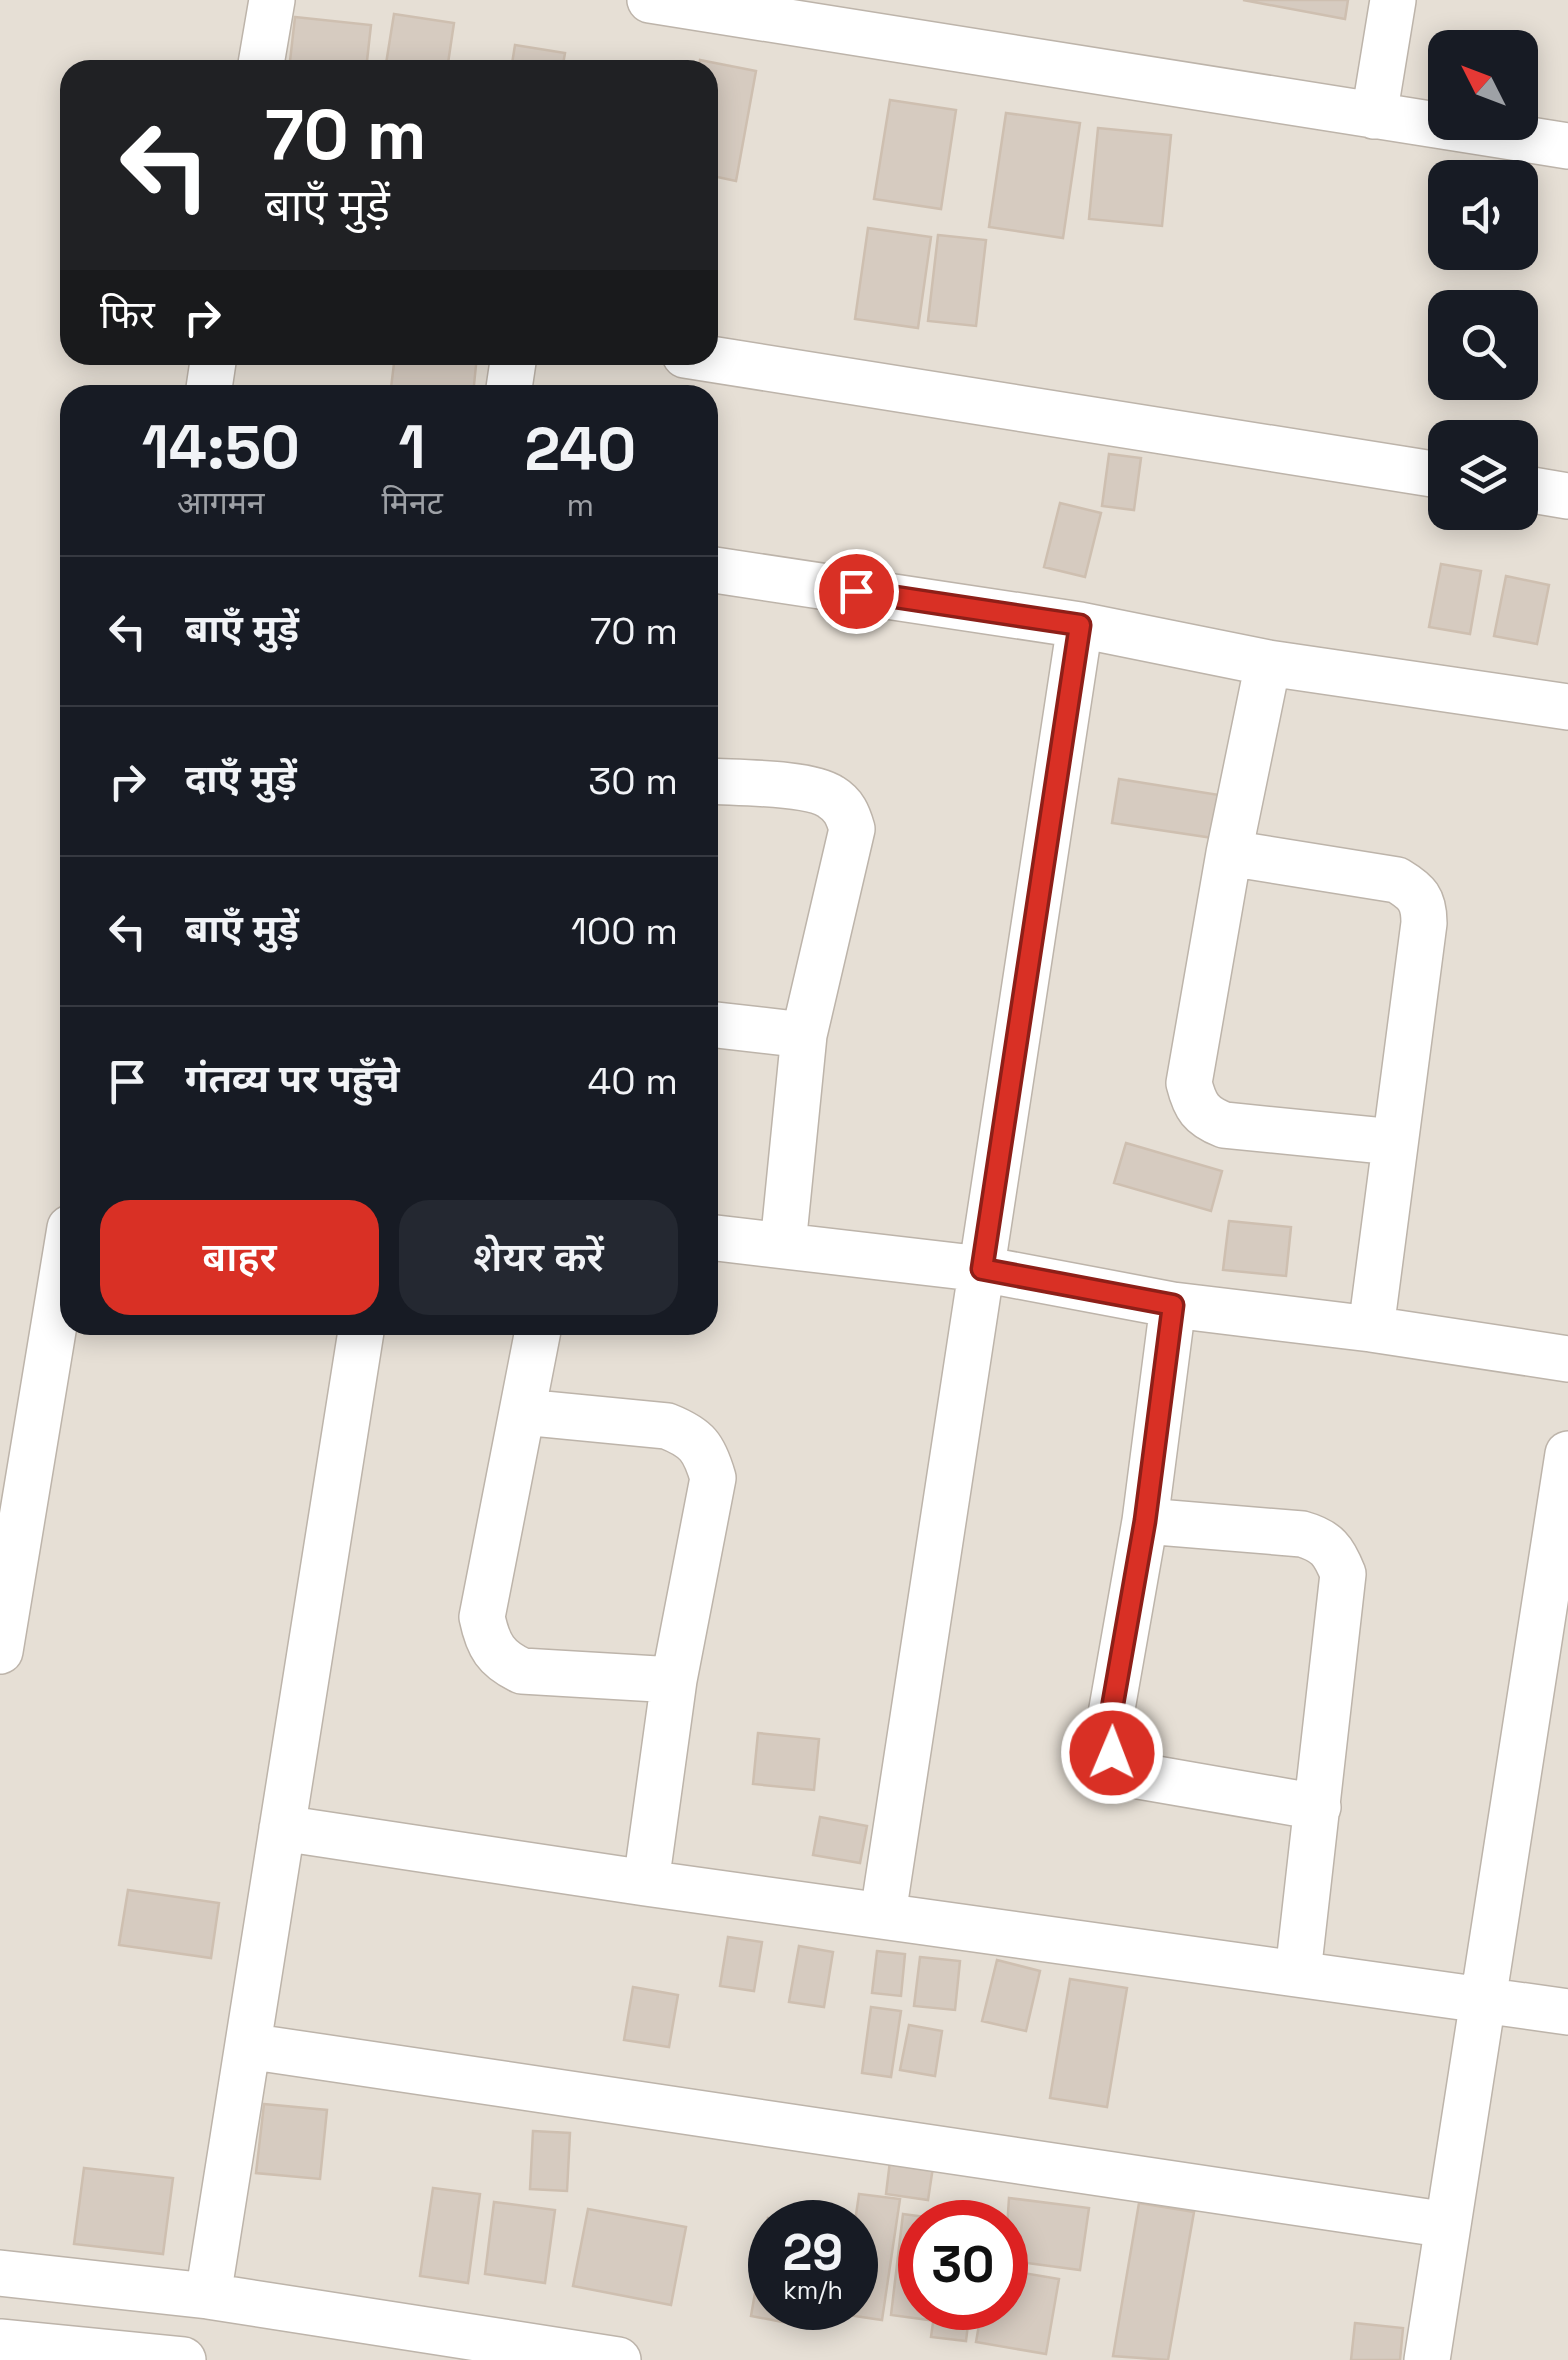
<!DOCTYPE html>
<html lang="hi">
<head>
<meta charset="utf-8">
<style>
	:root { --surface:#171b24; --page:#242831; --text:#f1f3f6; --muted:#9ea1a6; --line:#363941; --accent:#d93025 }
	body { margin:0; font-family:"Space Grotesk","Noto Sans Devanagari",sans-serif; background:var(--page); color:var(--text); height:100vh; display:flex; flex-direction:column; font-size:38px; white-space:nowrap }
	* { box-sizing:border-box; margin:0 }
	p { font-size:32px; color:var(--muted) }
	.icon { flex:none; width:55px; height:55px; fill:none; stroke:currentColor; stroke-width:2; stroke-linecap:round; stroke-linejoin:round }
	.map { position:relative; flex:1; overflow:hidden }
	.details { position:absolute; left:60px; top:385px; width:658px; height:950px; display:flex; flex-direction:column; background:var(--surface); border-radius:30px; box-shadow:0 5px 25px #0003 }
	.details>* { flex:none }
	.hud { position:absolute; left:60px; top:60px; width:658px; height:305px; border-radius:30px; box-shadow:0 5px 25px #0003; background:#202124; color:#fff; overflow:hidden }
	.needle { width:65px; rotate:312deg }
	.tools { position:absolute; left:1428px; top:30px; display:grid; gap:20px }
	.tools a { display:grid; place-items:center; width:110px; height:110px; border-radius:20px; background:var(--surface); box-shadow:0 5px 25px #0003; font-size:50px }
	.speed { position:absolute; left:748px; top:2200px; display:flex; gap:20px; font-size:50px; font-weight:700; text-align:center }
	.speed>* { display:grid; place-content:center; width:130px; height:130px; border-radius:50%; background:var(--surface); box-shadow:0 5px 25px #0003; line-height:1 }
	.speed small { font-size:25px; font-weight:400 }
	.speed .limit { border:15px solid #d22; background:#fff; color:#111 }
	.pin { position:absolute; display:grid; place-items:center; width:85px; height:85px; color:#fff; margin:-42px; border:5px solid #fff; border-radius:50%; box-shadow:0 2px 10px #0007 }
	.me { position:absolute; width:110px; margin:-55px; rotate:1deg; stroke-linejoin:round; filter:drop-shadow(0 0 8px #0008) }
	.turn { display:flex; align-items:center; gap:35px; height:210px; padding:0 40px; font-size:45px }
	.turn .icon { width:130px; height:130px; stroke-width:2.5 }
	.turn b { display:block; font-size:70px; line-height:85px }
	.then { display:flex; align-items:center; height:95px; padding:0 40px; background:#0003; gap:20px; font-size:38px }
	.eta { display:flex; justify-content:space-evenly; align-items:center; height:170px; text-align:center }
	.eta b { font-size:60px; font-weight:600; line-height:70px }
	.cta { display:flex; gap:20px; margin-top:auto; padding:20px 40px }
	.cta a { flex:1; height:115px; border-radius:30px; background:var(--accent); color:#fff; font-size:40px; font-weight:600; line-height:115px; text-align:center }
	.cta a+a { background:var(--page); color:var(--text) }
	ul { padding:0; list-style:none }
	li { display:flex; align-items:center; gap:30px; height:150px; padding:0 40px; border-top:2px solid var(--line) }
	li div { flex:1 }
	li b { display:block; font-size:38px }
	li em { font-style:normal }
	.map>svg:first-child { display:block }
</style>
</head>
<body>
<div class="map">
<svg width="1568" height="2360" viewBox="0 0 1568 2360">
	<rect width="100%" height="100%" fill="#f2ede7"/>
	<path fill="#e6dfd5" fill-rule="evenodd" d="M 0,0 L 1568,0 L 1568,2360 L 0,2360 ZM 1445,48 L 1520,48 L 1520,122 L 1445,122 ZM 70,70 L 708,70 L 708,355 L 70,355 ZM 1445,178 L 1520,178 L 1520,252 L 1445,252 ZM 1445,308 L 1520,308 L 1520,382 L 1445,382 ZM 70,395 L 708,395 L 708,1325 L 70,1325 ZM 1445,438 L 1520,438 L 1520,512 L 1445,512 ZM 770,2222 L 855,2222 L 855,2308 L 770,2308 ZM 920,2222 L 1005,2222 L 1005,2308 L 920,2308 Z"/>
	<path fill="#d6cbc0" stroke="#cebfb0" stroke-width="2.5" d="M 1243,0 L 1348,0 L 1345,19 Z
		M 394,14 L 454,23 L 447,70 L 385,70 Z
		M 295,17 L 371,25 L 366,70 L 289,70 Z
		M 515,45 L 565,53 L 562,70 L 511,70 Z
		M 700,60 L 756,71 L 736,181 L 708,175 L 708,70 L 698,70 Z
		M 890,100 L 956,110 L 941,209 L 874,199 Z
		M 1006,113 L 1080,123 L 1063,238 L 989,227 Z
		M 1098,128 L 1171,135 L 1162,226 L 1089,219 Z
		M 868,228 L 931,237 L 918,328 L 855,319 Z
		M 938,235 L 986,240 L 976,326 L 928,321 Z
		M 395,355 L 477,355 L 473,395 L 391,388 Z
		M 1109,454 L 1141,458 L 1134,510 L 1102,506 Z
		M 1060,503 L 1101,513 L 1085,577 L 1044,567 Z
		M 1441,564 L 1481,571 L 1470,634 L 1429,627 Z
		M 1506,576 L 1549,585 L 1537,644 L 1494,636 Z
		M 1119,779 L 1219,795 L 1213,838 L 1112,823 Z
		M 1126,1143 L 1222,1171 L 1211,1211 L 1114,1183 Z
		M 1229,1221 L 1291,1227 L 1286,1276 L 1223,1270 Z
		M 758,1733 L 819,1739 L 814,1790 L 753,1784 Z
		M 820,1817 L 867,1826 L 860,1863 L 813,1855 Z
		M 128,1890 L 219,1903 L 211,1958 L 119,1945 Z
		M 728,1937 L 762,1942 L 754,1991 L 720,1986 Z
		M 799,1946 L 833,1952 L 824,2007 L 789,2002 Z
		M 877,1951 L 905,1954 L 901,1996 L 872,1993 Z
		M 920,1957 L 960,1961 L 955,2010 L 914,2006 Z
		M 997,1960 L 1040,1971 L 1026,2031 L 982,2021 Z
		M 1070,1979 L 1127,1988 L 1107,2107 L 1050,2098 Z
		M 633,1987 L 678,1995 L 669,2047 L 624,2040 Z
		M 871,2007 L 901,2011 L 891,2077 L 862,2073 Z
		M 909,2025 L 942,2031 L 935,2076 L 900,2070 Z
		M 264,2104 L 327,2110 L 320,2179 L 256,2173 Z
		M 533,2131 L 570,2133 L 567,2191 L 530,2189 Z
		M 890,2161 L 933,2167 L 928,2200 L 886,2194 Z
		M 84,2168 L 173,2178 L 163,2254 L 74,2244 Z
		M 433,2188 L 480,2194 L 468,2283 L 420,2276 Z
		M 859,2194 L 900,2199 L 882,2320 L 841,2314 L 842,2308 L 855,2308 L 855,2222 Z
		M 1009,2198 L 1089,2208 L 1080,2270 L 1005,2260 Z
		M 494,2202 L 555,2210 L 545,2283 L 485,2274 Z
		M 1139,2203 L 1194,2212 L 1168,2360 L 1113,2356 Z
		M 588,2209 L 686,2227 L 671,2305 L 573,2286 Z
		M 903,2214 L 941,2219 L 941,2222 L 920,2222 L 920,2308 L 931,2308 L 929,2320 L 891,2315 Z
		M 768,2218 L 791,2222 L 770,2222 L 770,2308 L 791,2308 L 788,2323 L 751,2316 Z
		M 1005,2270 L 1059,2279 L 1046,2354 L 976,2342 L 982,2308 L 1005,2308 Z
		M 935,2308 L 970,2308 L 966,2341 L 931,2337 Z
		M 1355,2323 L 1403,2328 L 1400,2360 L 1351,2360 Z"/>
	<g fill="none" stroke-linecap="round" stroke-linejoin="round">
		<g stroke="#bdb4aa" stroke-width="48">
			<path id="street" d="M 650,0 L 1568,146
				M 260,70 L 272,0
				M 1374,116 L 1393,0
				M 685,355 L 1445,476
				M 208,395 L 214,355
				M 508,395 L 514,355
				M 1520,488 L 1568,496
				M 708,569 L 1080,625 L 1268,663 L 1568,707
				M 1268,663 L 1229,853 L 1189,1083 C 1195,1107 1201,1116 1224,1125 L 1394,1142
				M 708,781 C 737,783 809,782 831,797 C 844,805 848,815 852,829 L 804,1035 L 783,1245
				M 1229,853 L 1397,880 C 1417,892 1424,899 1424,923 L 1371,1329
				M 708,1024 L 804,1035
				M 708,1237 L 982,1269 L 1173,1305 L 1371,1329 L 1568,1359
				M 1173,1305 L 1145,1521 L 1107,1737 L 1122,1768 L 1139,1776 L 1318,1807
				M 539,1325 L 482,1617 C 488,1646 496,1659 522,1671 L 674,1680
				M 523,1412 L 667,1426 C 697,1438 704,1447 713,1478 L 674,1680 L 646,1883
				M 1145,1521 L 1302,1534 C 1327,1541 1334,1551 1343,1574 L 1298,1973
				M 0,1651 L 70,1228
				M 282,1828 L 646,1883 L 1568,2012
				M 883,1914 L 1080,625
				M 248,2046 L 1448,2225
				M 0,2273 L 208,2296 L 618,2360
				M 208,2296 L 362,1325
				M 0,2342 L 183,2360
				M 1427,2360 L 1568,1454"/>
		</g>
		<use href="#street" stroke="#fff" stroke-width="45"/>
	</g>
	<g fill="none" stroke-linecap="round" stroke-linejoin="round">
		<g stroke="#8d1f18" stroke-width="25">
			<path id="route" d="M 856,591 L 1080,625 L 982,1269 L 1173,1305 L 1145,1521 L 1107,1737 L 1112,1753"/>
		</g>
		<use href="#route" stroke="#d93025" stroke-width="18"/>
	</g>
</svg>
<div class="tools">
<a><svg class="needle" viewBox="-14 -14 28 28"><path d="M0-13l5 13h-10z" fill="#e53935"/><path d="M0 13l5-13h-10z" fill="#9ea1a6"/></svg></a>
<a><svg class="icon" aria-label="sound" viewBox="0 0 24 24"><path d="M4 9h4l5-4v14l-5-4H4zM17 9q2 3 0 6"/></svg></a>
<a><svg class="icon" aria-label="search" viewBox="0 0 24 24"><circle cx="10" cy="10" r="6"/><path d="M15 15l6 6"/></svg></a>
<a><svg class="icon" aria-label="layers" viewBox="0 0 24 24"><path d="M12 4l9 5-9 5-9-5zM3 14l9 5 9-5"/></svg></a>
</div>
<div class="speed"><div>29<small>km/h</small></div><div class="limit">30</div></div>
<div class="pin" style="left:856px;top:591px;background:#d93025"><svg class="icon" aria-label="arrive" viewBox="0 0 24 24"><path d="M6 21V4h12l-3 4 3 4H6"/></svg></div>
<svg class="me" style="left:1112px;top:1753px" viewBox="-20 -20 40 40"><circle r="17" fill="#d93025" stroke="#fff" stroke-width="3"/><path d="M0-11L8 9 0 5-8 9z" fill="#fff"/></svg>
<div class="hud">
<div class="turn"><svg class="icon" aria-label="left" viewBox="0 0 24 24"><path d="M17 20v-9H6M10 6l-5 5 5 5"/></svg><div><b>70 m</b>बाएँ मुड़ें</div></div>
<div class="then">फिर<svg class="icon" aria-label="right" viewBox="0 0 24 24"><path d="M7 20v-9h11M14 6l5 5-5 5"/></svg></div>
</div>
<section class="details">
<div class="eta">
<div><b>14:50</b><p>आगमन</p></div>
<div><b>1</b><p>मिनट</p></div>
<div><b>240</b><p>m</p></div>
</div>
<ul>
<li><svg class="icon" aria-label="left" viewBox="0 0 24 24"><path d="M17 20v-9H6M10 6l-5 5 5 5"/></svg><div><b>बाएँ मुड़ें</b></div><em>70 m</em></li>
<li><svg class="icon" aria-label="right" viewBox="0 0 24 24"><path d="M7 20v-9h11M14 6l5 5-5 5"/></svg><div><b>दाएँ मुड़ें</b></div><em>30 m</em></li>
<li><svg class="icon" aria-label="left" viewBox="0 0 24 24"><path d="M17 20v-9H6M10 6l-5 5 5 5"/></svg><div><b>बाएँ मुड़ें</b></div><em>100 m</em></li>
<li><svg class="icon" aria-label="arrive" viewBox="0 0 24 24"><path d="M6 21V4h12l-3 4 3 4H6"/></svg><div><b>गंतव्य पर पहुँचे</b></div><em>40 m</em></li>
</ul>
<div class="cta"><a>बाहर</a><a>शेयर करें</a></div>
</section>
</div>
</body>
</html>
